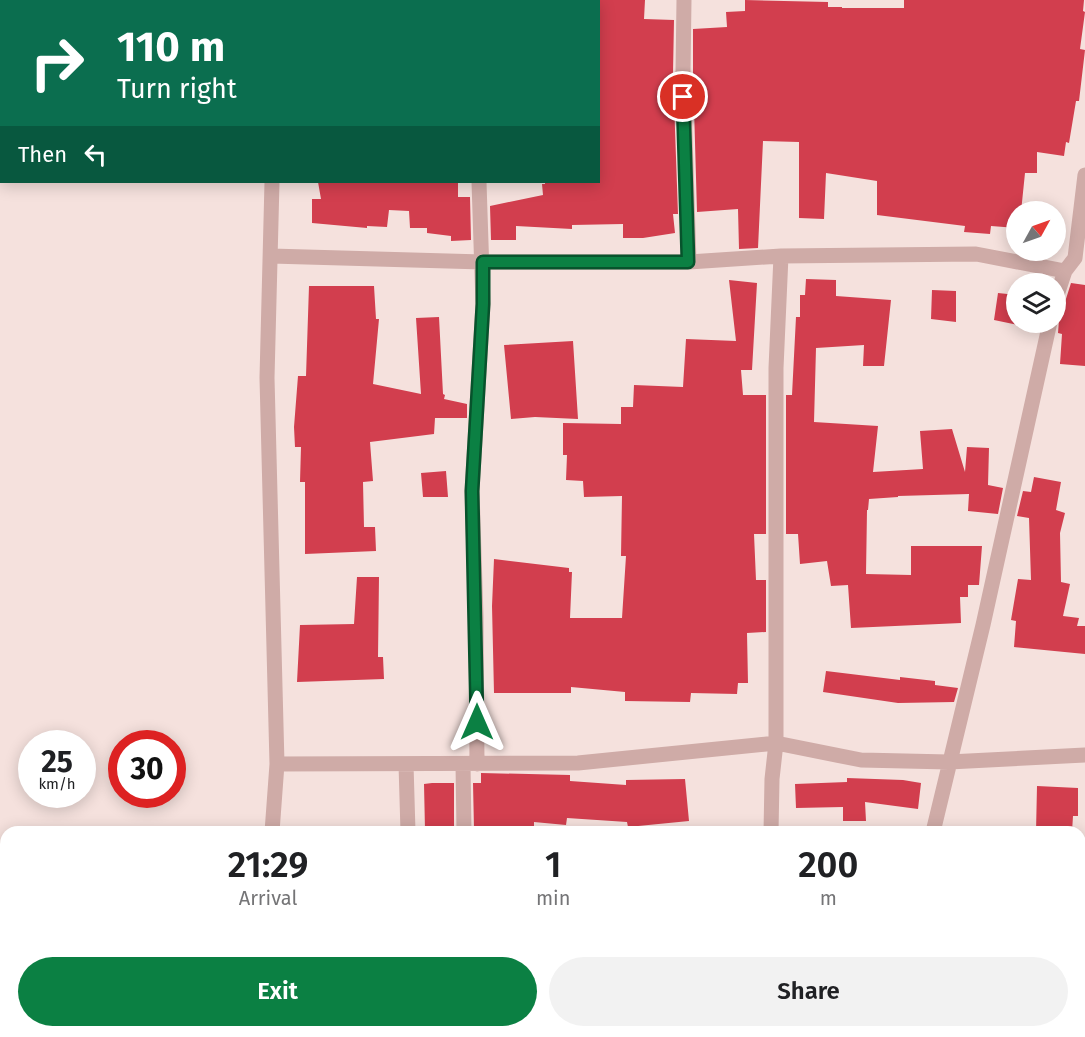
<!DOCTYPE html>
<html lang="en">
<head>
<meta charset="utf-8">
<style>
	:root { --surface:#fff; --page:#f2f2f2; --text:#202124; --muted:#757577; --accent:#0b8043 }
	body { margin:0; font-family:"Fira Sans",sans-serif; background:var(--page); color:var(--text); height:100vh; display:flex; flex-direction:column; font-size:22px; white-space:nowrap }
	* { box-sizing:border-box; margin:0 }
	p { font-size:20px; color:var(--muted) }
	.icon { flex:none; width:33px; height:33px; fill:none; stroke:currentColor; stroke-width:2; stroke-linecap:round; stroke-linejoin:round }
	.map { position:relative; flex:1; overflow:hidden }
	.details { position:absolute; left:0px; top:826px; width:1086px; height:212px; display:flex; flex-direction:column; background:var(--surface); border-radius:18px 18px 0 0; box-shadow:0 3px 15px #0003 }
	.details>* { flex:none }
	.guide { position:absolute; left:0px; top:0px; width:600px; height:183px; box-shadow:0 3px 15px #0003; background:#0b6e4f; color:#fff; overflow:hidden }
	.needle { width:39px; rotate:50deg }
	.fabs { position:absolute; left:1006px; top:201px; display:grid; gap:12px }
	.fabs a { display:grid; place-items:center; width:60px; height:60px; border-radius:50%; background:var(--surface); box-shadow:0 3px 15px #0003; font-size:30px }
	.speed { position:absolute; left:18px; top:730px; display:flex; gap:12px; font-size:30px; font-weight:700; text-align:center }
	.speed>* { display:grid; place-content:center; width:78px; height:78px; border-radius:50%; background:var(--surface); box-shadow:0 3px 15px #0003; line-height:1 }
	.speed small { font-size:15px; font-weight:400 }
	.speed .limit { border:9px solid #d22; background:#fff; color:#111 }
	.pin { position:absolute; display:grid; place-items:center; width:51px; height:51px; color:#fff; margin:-26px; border:3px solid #fff; border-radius:50%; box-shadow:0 2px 6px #0007 }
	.me { position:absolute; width:66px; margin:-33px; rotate:0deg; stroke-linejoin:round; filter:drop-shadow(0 0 4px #0008) }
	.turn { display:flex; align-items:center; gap:21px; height:126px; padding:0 18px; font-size:27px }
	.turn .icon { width:78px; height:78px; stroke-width:2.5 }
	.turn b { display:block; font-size:42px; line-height:51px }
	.then { display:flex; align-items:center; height:57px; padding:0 18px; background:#0003; gap:12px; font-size:22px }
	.eta { display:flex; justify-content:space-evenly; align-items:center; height:102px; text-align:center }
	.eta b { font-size:36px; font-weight:600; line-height:42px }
	.primary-button { display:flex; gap:12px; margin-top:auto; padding:12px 18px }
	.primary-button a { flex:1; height:69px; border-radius:36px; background:var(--accent); color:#fff; font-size:24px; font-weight:600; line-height:69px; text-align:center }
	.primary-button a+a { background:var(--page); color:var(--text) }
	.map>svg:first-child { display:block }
</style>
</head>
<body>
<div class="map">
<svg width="1085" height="1037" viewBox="0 0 1085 1037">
	<rect width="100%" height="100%" fill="#f5e1dd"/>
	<path fill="#d23e4e" d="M 598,0 L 645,0 L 644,19 L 674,20 L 673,73 L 678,214 L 673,214 L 675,233 L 643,238 L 623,238 L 623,224 L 572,225 L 572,229 L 516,226 L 516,240 L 491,240 L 490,206 L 543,195 L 542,184 L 545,184 L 545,182 L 598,182 Z
		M 745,0 L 828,2 L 828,7 L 842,7 L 842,8 L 904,8 L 904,0 L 1084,0 L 1083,11 L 1085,12 L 1080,49 L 1085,50 L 1079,101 L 1076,101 L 1069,143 L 1066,142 L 1064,156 L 1037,152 L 1037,173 L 1025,173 L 1021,212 L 1017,212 L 1017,228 L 991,226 L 990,234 L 964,232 L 965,226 L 877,215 L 877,181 L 826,173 L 824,219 L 799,218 L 799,142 L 763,141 L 758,248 L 739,249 L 738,209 L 697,212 L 693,73 L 693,29 L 727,27 L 726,12 L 745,11 Z
		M 318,182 L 458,182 L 458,197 L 470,197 L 471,240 L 451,241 L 451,236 L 427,233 L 427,228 L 410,228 L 409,211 L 389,210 L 387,227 L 367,226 L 367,228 L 312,223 L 312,199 L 321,199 Z
		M 806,279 L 836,280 L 836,296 L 891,300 L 884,366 L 863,366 L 864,345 L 816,348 L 814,422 L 878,426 L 873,472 L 923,469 L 920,431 L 952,429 L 965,472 L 967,447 L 989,448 L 988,485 L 1003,488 L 998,514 L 968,511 L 969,494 L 898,496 L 898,497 L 869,499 L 868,510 L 867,510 L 866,574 L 911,575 L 911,546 L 982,546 L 979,585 L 968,585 L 968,597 L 960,597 L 961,623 L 851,628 L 848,585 L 831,586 L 827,561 L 800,564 L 798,534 L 786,534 L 786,395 L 792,395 L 796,317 L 800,317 L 800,295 L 805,295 Z
		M 729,280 L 757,283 L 752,370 L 741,370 L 743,395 L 766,395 L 766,534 L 754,534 L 756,580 L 766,580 L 766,632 L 747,633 L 748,683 L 738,683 L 737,694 L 691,693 L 690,702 L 625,701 L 625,692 L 571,687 L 571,693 L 494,693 L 492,606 L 494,559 L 569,568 L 569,572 L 572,572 L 570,618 L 622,618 L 626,556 L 621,556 L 622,496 L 584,497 L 583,481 L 566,480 L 567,455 L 563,455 L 563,423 L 621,424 L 621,407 L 633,407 L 634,385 L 683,387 L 686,339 L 736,341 Z
		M 1071,283 L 1085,285 L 1085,366 L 1060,364 L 1062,334 L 1058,333 L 1059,320 L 1056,314 L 1056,308 L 1062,306 L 1065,302 Z
		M 309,286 L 374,286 L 376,319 L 379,319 L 373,384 L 421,394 L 416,318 L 439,317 L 443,394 L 445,395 L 444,399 L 467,404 L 467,418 L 435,418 L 434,434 L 370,442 L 373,481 L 363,482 L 364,527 L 375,527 L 376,551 L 305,554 L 305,482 L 300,482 L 301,447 L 295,447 L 294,427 L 298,376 L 306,376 Z
		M 932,290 L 956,291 L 956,322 L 931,319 Z
		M 998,293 L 1017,295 L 1017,322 L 1040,322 L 1038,329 L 994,320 Z
		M 573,341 L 578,419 L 535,417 L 511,419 L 504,345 Z
		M 446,471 L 448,497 L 423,497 L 421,473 Z
		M 1034,477 L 1061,482 L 1056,510 L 1065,513 L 1060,533 L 1061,582 L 1070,584 L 1063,616 L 1079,618 L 1077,626 L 1085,626 L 1085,654 L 1014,647 L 1016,621 L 1011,620 L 1018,579 L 1031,580 L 1029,518 L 1017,516 L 1023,491 L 1031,492 Z
		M 357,577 L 379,577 L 378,657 L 383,657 L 384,679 L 297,682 L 300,625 L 354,624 Z
		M 826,671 L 900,680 L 900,677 L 935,681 L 935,685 L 958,688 L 954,702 L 898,703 L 823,692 Z
		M 481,773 L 570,775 L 570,781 L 626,785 L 626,780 L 685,779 L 689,821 L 628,827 L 627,822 L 567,818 L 566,825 L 534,822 L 534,829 L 474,829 L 473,783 L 481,783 Z
		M 847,778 L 903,780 L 921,783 L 918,809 L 865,802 L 866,821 L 843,821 L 843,807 L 796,808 L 795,784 L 847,782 Z
		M 432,783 L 454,783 L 454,829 L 425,830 L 424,784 Z
		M 1037,786 L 1078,788 L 1078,816 L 1073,816 L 1072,832 L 1036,832 Z"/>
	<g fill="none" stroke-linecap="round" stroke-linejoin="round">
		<path stroke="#cfaba7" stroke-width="15" d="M 276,0 L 276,2
			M 470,0 L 471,2
			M 684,0 L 683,73 L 689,262
			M 271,256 L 483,262 L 689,262 L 781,256 L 976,254 L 1065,271
			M 781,256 L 776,368 L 776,743 L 861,760 L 949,762 L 1085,755
			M 1056,298 L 1065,271 L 1075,258 L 1085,175
			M 277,764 L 578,763 L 776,743 L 772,779 L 771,832
			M 406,764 L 408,832
			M 463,764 L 464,832
			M 477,764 L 476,616 L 472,491 L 483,304 L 479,182
			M 272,832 L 277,764 L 267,378 L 272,182
			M 933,832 L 983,625 L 1050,322
			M 345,1032 L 345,1037
			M 411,1032 L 412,1037
			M 473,1032 L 473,1037
			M 275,1037 L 275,1032
			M 885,1037 L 886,1032"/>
	</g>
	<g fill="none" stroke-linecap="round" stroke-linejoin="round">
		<g stroke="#07532c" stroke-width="15">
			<path id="route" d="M 477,722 L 472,491 L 483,304 L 483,262 L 688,262 L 683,97"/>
		</g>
		<use href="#route" stroke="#0b8043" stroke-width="10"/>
	</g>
</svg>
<div class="fabs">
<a><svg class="needle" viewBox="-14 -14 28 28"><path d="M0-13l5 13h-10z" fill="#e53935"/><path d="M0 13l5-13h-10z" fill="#757577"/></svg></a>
<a><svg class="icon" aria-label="layers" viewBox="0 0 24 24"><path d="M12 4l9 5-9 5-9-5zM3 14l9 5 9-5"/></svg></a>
</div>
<div class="speed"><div>25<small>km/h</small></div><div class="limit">30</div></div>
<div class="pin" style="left:683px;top:97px;background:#d93025"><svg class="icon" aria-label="arrive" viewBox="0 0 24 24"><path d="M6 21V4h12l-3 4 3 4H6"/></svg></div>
<svg class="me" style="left:477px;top:722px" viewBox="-20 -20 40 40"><path d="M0-17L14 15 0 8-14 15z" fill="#0b8043" stroke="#fff" stroke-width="4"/></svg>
<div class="guide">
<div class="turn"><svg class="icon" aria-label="right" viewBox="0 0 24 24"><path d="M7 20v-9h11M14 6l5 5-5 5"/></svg><div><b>110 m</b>Turn right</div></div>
<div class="then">Then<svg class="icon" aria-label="left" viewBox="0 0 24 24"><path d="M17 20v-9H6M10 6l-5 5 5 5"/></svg></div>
</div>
<section class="details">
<div class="eta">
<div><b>21:29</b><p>Arrival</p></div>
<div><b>1</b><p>min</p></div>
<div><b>200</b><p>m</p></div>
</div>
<div class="primary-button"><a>Exit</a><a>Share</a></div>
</section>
</div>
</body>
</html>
